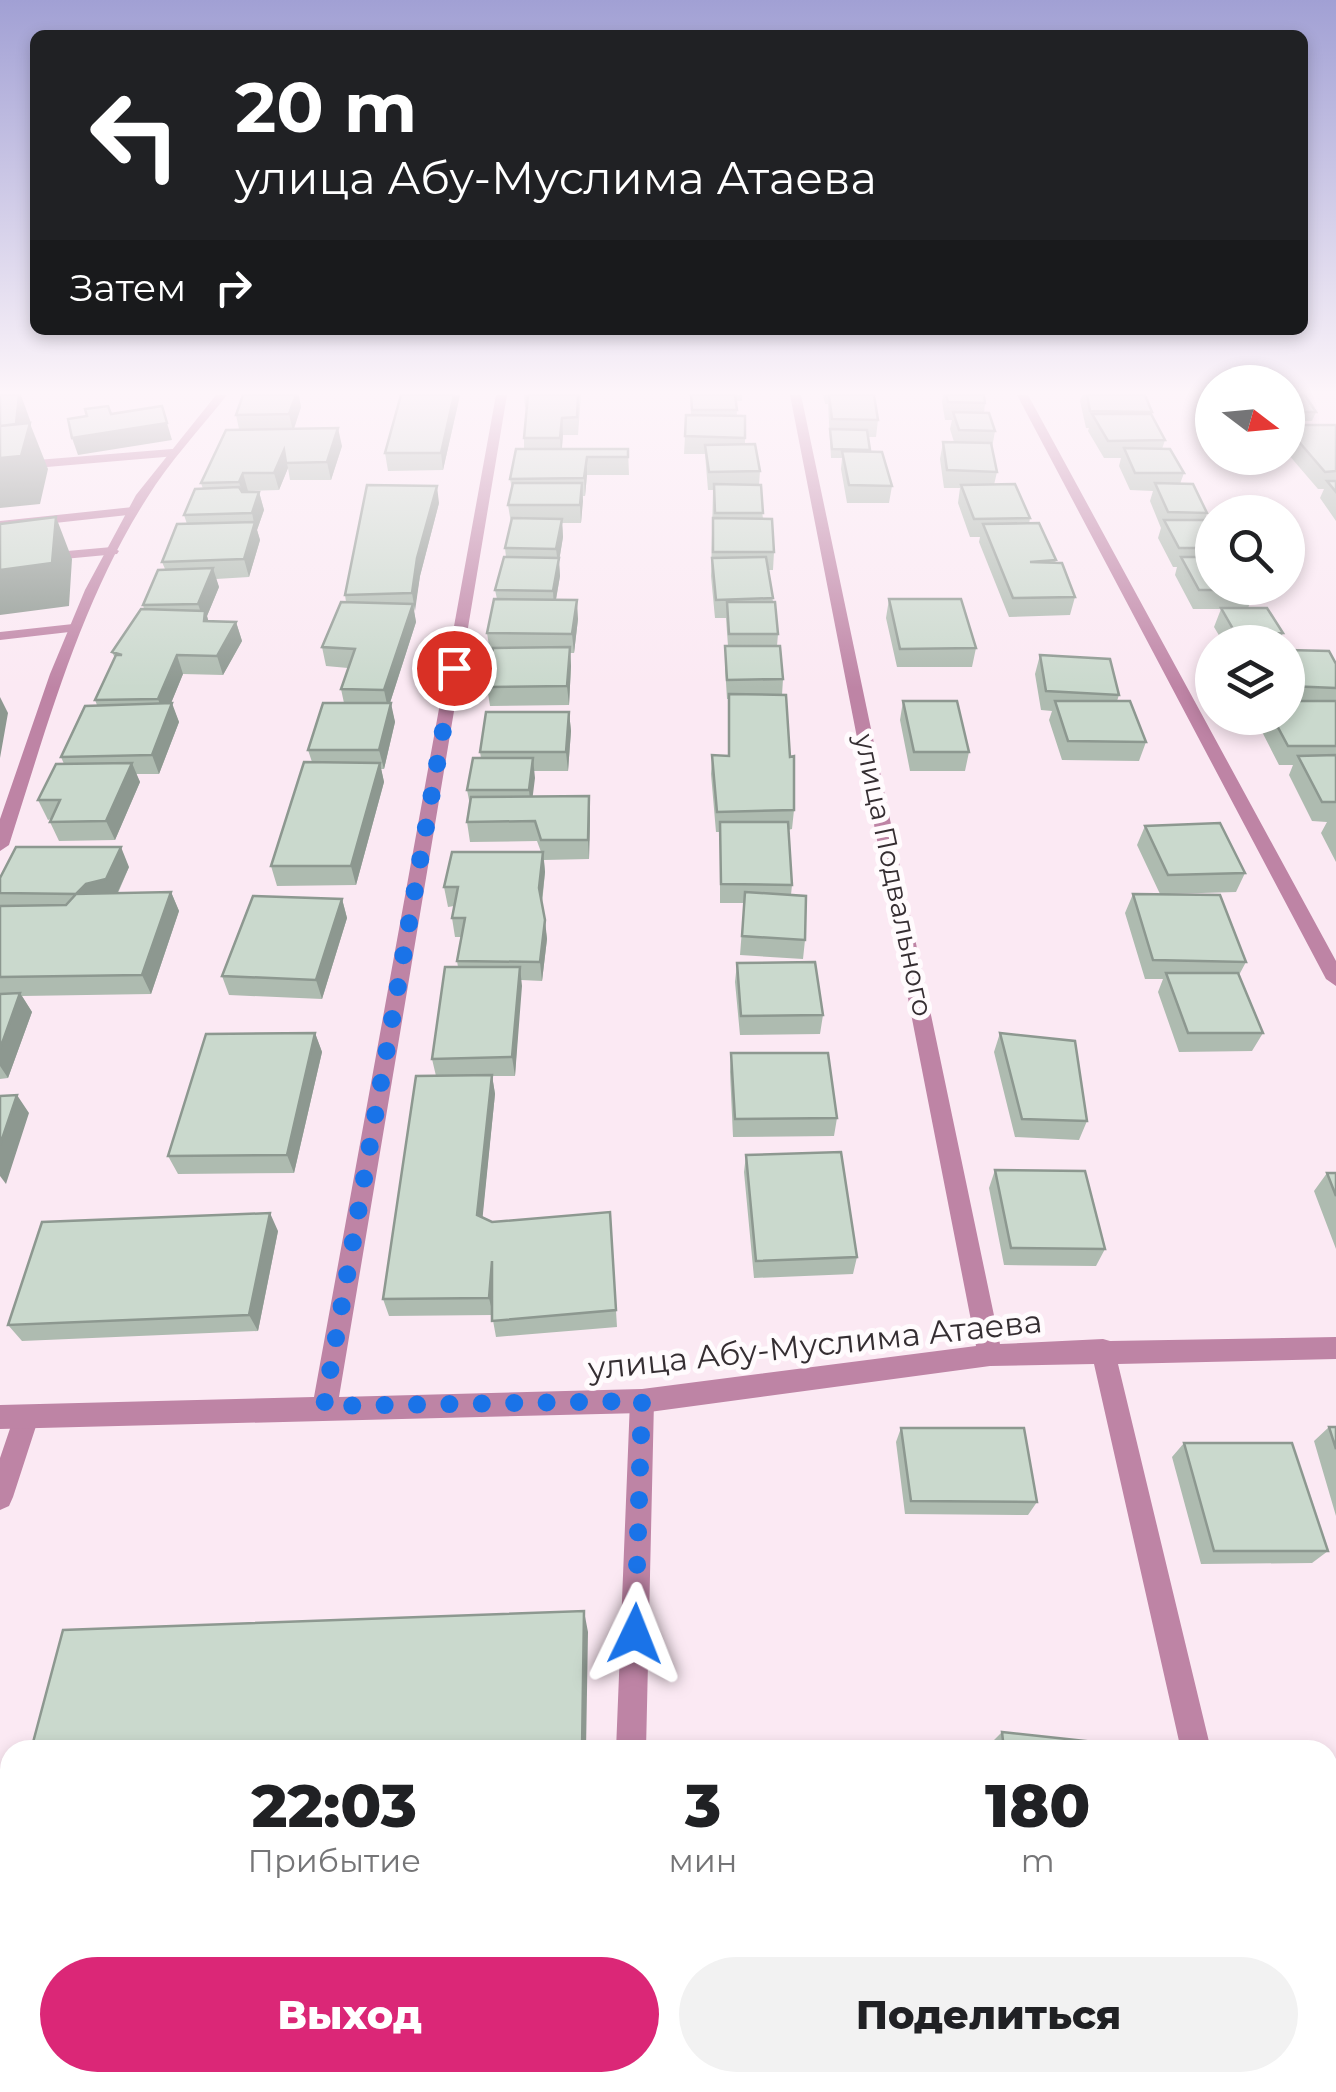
<!DOCTYPE html>
<html lang="ru">
<head>
<meta charset="utf-8">
<style>
	:root { --surface:#fff; --page:#f2f2f2; --text:#202124; --muted:#757577; --accent:#db2777 }
	body { margin:0; font-family:Montserrat,sans-serif; background:var(--page); color:var(--text); height:100vh; display:flex; flex-direction:column; font-size:38px; white-space:nowrap }
	* { box-sizing:border-box; margin:0 }
	p { font-size:32px; color:var(--muted) }
	.icon { flex:none; width:55px; height:55px; fill:none; stroke:currentColor; stroke-width:2; stroke-linecap:round; stroke-linejoin:round }
	.map { position:relative; flex:1; overflow:hidden }
	.panel { position:absolute; left:0px; top:1740px; width:1338px; height:352px; display:flex; flex-direction:column; background:var(--surface); border-radius:30px 30px 0 0; box-shadow:0 5px 15px #0003 }
	.panel>* { flex:none }
	.guide { position:absolute; left:30px; top:30px; width:1278px; height:305px; border-radius:15px; box-shadow:0 5px 15px #0003; background:#202124; color:#fff; overflow:hidden }
	.needle { width:65px; rotate:106deg }
	.tools { position:absolute; left:1195px; top:365px; display:grid; gap:20px }
	.tools a { display:grid; place-items:center; width:110px; height:110px; border-radius:50%; background:var(--surface); box-shadow:0 5px 15px #0003; font-size:50px }
	.pin { position:absolute; display:grid; place-items:center; width:85px; height:85px; color:#fff; margin:-42px; border:5px solid #fff; border-radius:50%; box-shadow:0 2px 10px #0007 }
	.me { position:absolute; width:110px; margin:-55px; rotate:2deg; stroke-linejoin:round; filter:drop-shadow(0 0 8px #0008) }
	.turn { display:flex; align-items:center; gap:35px; height:210px; padding:0 40px; font-size:45px }
	.turn .icon { width:130px; height:130px; stroke-width:2.5 }
	.turn b { display:block; font-size:70px; line-height:85px }
	.then { display:flex; align-items:center; height:95px; padding:0 40px; background:#0003; gap:20px; font-size:38px }
	.eta { display:flex; justify-content:space-evenly; align-items:center; height:170px; text-align:center }
	.eta b { font-size:60px; font-weight:800; line-height:70px }
	.button { display:flex; gap:20px; margin-top:auto; padding:20px 40px }
	.button a { flex:1; height:115px; border-radius:60px; background:var(--accent); color:#fff; font-size:40px; font-weight:800; line-height:115px; text-align:center }
	.button a+a { background:var(--page); color:var(--text) }
	.map>svg:first-child { display:block }
</style>
</head>
<body>
<div class="map">
<svg width="1336" height="2092" viewBox="0 0 1336 2092">
	<rect width="100%" height="100%" fill="#fbe9f3"/>
	<g fill="none" stroke-linecap="round" stroke-linejoin="round">
		<path fill="#be84a5" fill-rule="evenodd" d="M 172,449 L 176,450 L 176,456 L 0,471 L 0,463 Z
			M 133,507 L 137,508 L 137,514 L 0,529 L 0,521 Z
			M 112,547 L 119,551 L 117,554 L 0,565 L 0,557 Z
			M 73,624 L 80,628 L 78,631 L 0,640 L 0,632 Z
			M 642,1389 L 651,1393 L 654,1401 L 646,1750 L 616,1750 L 630,1401 L 633,1393 Z
			M 26,1405 L 35,1408 L 39,1417 L 13,1497 L 9,1506 L 0,1510 L 0,1458 L 17,1408 Z"/>
		<path fill="#be84a5" fill-rule="evenodd" d="M 216,395 L 227,395 C 200,429 170,461 147,498 C 80,603 47,727 9,845 L 0,851 L 0,819 L 50,674 L 85,590 L 136,495 Z
			M 496,395 L 507,395 L 339,1397 L 642,1389 L 976,1346 L 790,395 L 801,395 L 1000,1344 L 1103,1339 L 1110,1341 L 1336,1337 L 1336,1359 L 1118,1364 L 1211,1750 L 1181,1750 L 1094,1364 L 990,1366 L 642,1413 L 0,1429 L 0,1405 L 314,1397 Z
			M 1017,395 L 1028,395 L 1336,961 L 1336,986 L 1326,979 Z
			M 1258,2082 L 1292,2082 L 1294,2092 L 1260,2092 Z"/>
	</g>
	<path fill="#aebbb0" d="M 401,395 L 460,395 L 443,470 L 388,471 L 385,453 Z
		M 524,395 L 581,395 L 578,435 L 563,435 L 562,449 L 628,449 L 629,475 L 587,475 L 585,496 L 583,496 L 581,523 L 562,523 L 563,537 L 559,561 L 560,576 L 556,600 L 578,619 L 574,653 L 570,653 L 571,666 L 569,705 L 490,706 L 487,687 L 493,652 L 490,652 L 487,633 L 497,599 L 495,590 L 506,557 L 505,548 L 511,523 L 508,505 L 512,489 L 510,479 L 524,449 L 524,438 L 527,407 L 525,407 Z
		M 691,395 L 742,395 L 742,401 L 736,401 L 737,416 L 745,416 L 745,445 L 760,471 L 759,485 L 763,519 L 774,552 L 773,570 L 768,570 L 778,634 L 777,646 L 783,679 L 782,695 L 794,810 L 792,829 L 788,830 L 792,885 L 791,895 L 805,940 L 803,959 L 740,955 L 744,903 L 720,903 L 720,832 L 716,832 L 711,774 L 712,755 L 728,756 L 729,699 L 727,699 L 725,665 L 725,646 L 728,646 L 726,618 L 715,618 L 711,576 L 713,490 L 708,490 L 705,454 L 684,454 L 685,436 L 691,415 Z
		M 823,395 L 874,395 L 878,420 L 876,437 L 868,437 L 869,452 L 892,486 L 889,503 L 847,503 L 841,469 L 842,458 L 831,458 L 828,404 L 825,404 Z
		M 943,395 L 984,395 L 985,403 L 984,413 L 995,431 L 992,448 L 997,472 L 994,485 L 1030,518 L 1029,524 L 1056,560 L 1055,563 L 1075,597 L 1070,615 L 1009,617 L 979,542 L 980,537 L 970,537 L 958,503 L 960,488 L 944,488 L 940,459 L 943,442 L 954,442 L 950,429 L 952,420 L 945,420 L 942,402 Z
		M 1082,395 L 1145,395 L 1152,412 L 1151,415 L 1165,440 L 1162,449 L 1184,473 L 1180,484 L 1207,513 L 1205,520 L 1212,520 L 1212,588 L 1255,590 L 1248,608 L 1283,633 L 1279,642 L 1223,642 L 1214,627 L 1221,609 L 1193,609 L 1175,575 L 1177,567 L 1173,567 L 1158,538 L 1161,528 L 1150,501 L 1153,491 L 1130,490 L 1119,466 L 1121,458 L 1104,458 L 1088,431 L 1089,428 L 1086,428 L 1080,401 Z
		M 1288,395 L 1316,412 L 1312,421 L 1288,421 Z
		M 301,407 L 294,429 L 342,446 L 331,480 L 290,480 L 288,468 L 279,490 L 248,491 L 259,492 L 264,510 L 257,530 L 260,540 L 249,577 L 216,579 L 219,587 L 207,616 L 208,621 L 236,622 L 242,641 L 223,675 L 183,674 L 171,703 L 179,722 L 159,774 L 136,774 L 140,782 L 115,840 L 59,841 L 50,822 L 51,819 L 48,820 L 38,800 L 64,764 L 61,757 L 97,705 L 95,700 L 115,658 L 112,652 L 144,609 L 143,605 L 165,569 L 162,562 L 187,524 L 184,515 L 203,489 L 201,483 L 239,429 L 236,415 Z
		M 1288,425 L 1336,425 L 1336,521 L 1320,498 L 1324,489 L 1318,489 L 1288,454 Z
		M 439,503 L 420,576 L 414,612 L 416,622 L 390,703 L 395,722 L 384,769 L 381,769 L 384,782 L 356,885 L 277,886 L 271,866 L 312,762 L 308,750 L 344,703 L 341,689 L 348,668 L 326,666 L 322,647 L 346,602 L 345,595 Z
		M 889,599 L 976,648 L 972,667 L 897,667 L 886,618 Z
		M 1288,650 L 1336,664 L 1336,862 L 1321,833 L 1327,822 L 1312,821 L 1289,775 L 1293,765 L 1279,765 L 1256,720 L 1257,718 L 1288,718 Z
		M 1040,655 L 1119,695 L 1117,701 L 1146,742 L 1139,761 L 1062,760 L 1049,720 L 1052,711 L 1041,710 L 1035,674 Z
		M 903,701 L 969,752 L 965,771 L 910,771 L 900,720 Z
		M 569,712 L 571,731 L 568,771 L 534,771 L 532,796 L 590,815 L 589,859 L 544,860 L 545,872 L 542,904 L 547,939 L 542,981 L 521,980 L 515,1076 L 492,1076 L 495,1094 L 482,1218 L 492,1222 L 610,1212 L 617,1327 L 496,1337 L 492,1315 L 389,1316 L 383,1299 L 436,1076 L 432,1059 L 458,967 L 457,961 L 462,937 L 455,937 L 452,918 L 454,906 L 448,907 L 444,887 L 541,852 L 537,841 L 470,842 L 467,822 L 470,805 L 467,790 L 481,758 L 480,752 Z
		M 1145,826 L 1245,873 L 1236,892 L 1167,894 L 1246,962 L 1239,975 L 1263,1033 L 1252,1051 L 1179,1052 L 1158,992 L 1163,979 L 1145,979 L 1125,913 L 1133,894 L 1160,894 L 1137,845 Z
		M 129,867 L 118,893 L 171,892 L 179,911 L 151,994 L 22,996 L 32,1012 L 8,1078 L 0,1079 L 0,878 Z
		M 342,899 L 347,918 L 322,999 L 229,995 L 222,976 Z
		M 737,963 L 823,1015 L 820,1034 L 740,1035 L 735,982 Z
		M 315,1033 L 322,1052 L 294,1173 L 178,1174 L 168,1156 Z
		M 1000,1033 L 1087,1121 L 1079,1140 L 1015,1137 L 994,1052 Z
		M 731,1053 L 837,1118 L 834,1136 L 733,1137 L 730,1072 Z
		M 746,1155 L 857,1257 L 853,1274 L 754,1278 L 744,1172 Z
		M 995,1170 L 1105,1249 L 1096,1266 L 1004,1265 L 989,1188 Z
		M 1327,1173 L 1336,1173 L 1336,1249 L 1314,1191 Z
		M 278,1231 L 258,1331 L 22,1341 L 8,1325 Z
		M 1329,1427 L 1336,1427 L 1336,1516 L 1314,1441 Z
		M 901,1428 L 1037,1502 L 1028,1515 L 905,1514 L 896,1442 Z
		M 1184,1443 L 1328,1551 L 1312,1563 L 1201,1564 L 1172,1457 Z
		M 1002,1732 L 1132,1750 L 994,1750 L 993,1741 Z
		M 1336,1895 L 1336,1951 L 1328,1924 L 1328,1897 Z
		M 989,2082 L 1153,2082 L 1154,2092 L 989,2092 Z"/>
	<path fill="#8d9890" d="M 19,395 L 21,395 L 31,423 L 31,426 L 48,469 L 40,504 L 0,508 L 0,428 Z
		M 294,395 L 299,395 L 301,407 L 293,431 L 289,414 Z
		M 454,395 L 460,395 L 443,470 L 441,453 Z
		M 562,418 L 563,435 L 561,455 L 560,438 Z
		M 167,423 L 172,440 L 78,455 L 72,438 Z
		M 338,428 L 342,446 L 331,480 L 327,462 Z
		M 284,450 L 288,468 L 279,490 L 274,473 Z
		M 587,457 L 587,475 L 585,496 L 584,478 Z
		M 243,473 L 248,491 L 244,500 L 239,482 Z
		M 582,483 L 583,501 L 581,523 L 580,505 Z
		M 437,486 L 439,503 L 420,576 L 415,611 L 412,593 L 417,558 Z
		M 259,492 L 264,510 L 257,530 L 260,540 L 249,577 L 244,559 L 254,523 L 252,513 Z
		M 56,517 L 72,559 L 69,606 L 0,615 L 0,570 Z
		M 562,519 L 563,537 L 559,561 L 560,576 L 554,610 L 553,591 L 558,564 L 556,549 Z
		M 213,568 L 219,587 L 207,616 L 211,630 L 210,639 L 198,604 Z
		M 577,600 L 578,619 L 574,653 L 572,634 Z
		M 413,604 L 416,622 L 388,709 L 384,690 Z
		M 236,622 L 242,641 L 223,675 L 217,656 Z
		M 570,647 L 571,666 L 569,705 L 567,686 Z
		M 177,655 L 183,674 L 165,718 L 158,699 Z
		M 0,697 L 8,713 L 0,758 Z
		M 172,703 L 179,722 L 159,774 L 152,755 Z
		M 391,703 L 395,722 L 384,769 L 379,750 Z
		M 569,712 L 571,731 L 568,771 L 566,752 Z
		M 533,758 L 535,778 L 531,810 L 529,790 Z
		M 132,763 L 140,782 L 115,840 L 106,821 Z
		M 380,763 L 384,782 L 356,885 L 351,866 Z
		M 589,796 L 590,815 L 589,859 L 588,840 Z
		M 121,847 L 129,867 L 115,898 L 76,894 Z
		M 543,852 L 545,872 L 541,908 L 539,888 Z
		M 171,892 L 179,911 L 151,994 L 142,975 Z
		M 342,899 L 347,918 L 322,999 L 316,980 Z
		M 545,920 L 547,939 L 542,981 L 540,962 Z
		M 520,967 L 522,986 L 515,1076 L 512,1057 Z
		M 20,993 L 32,1012 L 8,1078 L 0,1066 L 0,1049 Z
		M 315,1033 L 322,1052 L 294,1173 L 287,1155 Z
		M 492,1075 L 495,1094 L 481,1233 L 477,1215 Z
		M 17,1095 L 29,1113 L 6,1184 L 0,1176 L 0,1145 Z
		M 270,1213 L 278,1231 L 258,1331 L 249,1315 Z
		M 492,1261 L 493,1315 L 489,1298 Z
		M 584,1611 L 588,1632 L 586,1750 L 582,1750 Z"/>
	<path fill="#cad9cd" stroke="#8d9890" stroke-width="2.5" d="M 0,395 L 19,395 L 16,424 L 0,426 Z
		M 243,395 L 296,395 L 289,414 L 236,415 Z
		M 401,395 L 454,395 L 441,453 L 385,453 Z
		M 528,395 L 578,395 L 577,417 L 562,418 L 560,438 L 524,438 Z
		M 691,395 L 735,395 L 737,410 L 692,410 Z
		M 829,395 L 874,395 L 878,420 L 832,419 Z
		M 946,395 L 984,395 L 985,403 L 948,402 Z
		M 1087,395 L 1145,395 L 1152,412 L 1090,411 Z
		M 1288,395 L 1305,395 L 1316,412 L 1288,412 Z
		M 108,406 L 111,414 L 162,406 L 167,423 L 72,438 L 68,419 L 87,416 L 85,409 Z
		M 953,412 L 989,413 L 995,431 L 959,430 Z
		M 1092,414 L 1151,414 L 1165,440 L 1108,441 Z
		M 686,415 L 745,416 L 745,438 L 685,436 Z
		M 30,423 L 21,456 L 0,458 L 0,426 Z
		M 1288,425 L 1336,425 L 1336,471 L 1325,472 L 1288,429 Z
		M 338,428 L 327,462 L 286,463 L 284,450 L 274,473 L 243,473 L 239,482 L 201,483 L 226,430 Z
		M 830,429 L 867,430 L 870,450 L 832,449 Z
		M 943,442 L 991,443 L 997,472 L 947,470 Z
		M 755,444 L 760,471 L 709,472 L 705,445 Z
		M 1124,448 L 1170,449 L 1184,473 L 1135,473 Z
		M 516,449 L 628,449 L 628,457 L 587,457 L 584,478 L 510,479 Z
		M 842,451 L 882,452 L 892,486 L 849,485 Z
		M 1327,481 L 1336,481 L 1336,492 Z
		M 513,483 L 582,483 L 580,505 L 508,505 Z
		M 1155,483 L 1193,484 L 1207,513 L 1168,512 Z
		M 714,484 L 761,485 L 763,513 L 715,513 Z
		M 1015,484 L 1030,518 L 974,519 L 961,485 Z
		M 367,485 L 437,486 L 417,558 L 412,593 L 345,595 Z
		M 239,487 L 242,492 L 259,492 L 252,513 L 184,515 L 195,489 Z
		M 56,517 L 52,563 L 0,570 L 0,524 Z
		M 512,518 L 562,519 L 556,549 L 505,548 Z
		M 713,518 L 772,519 L 774,552 L 713,552 Z
		M 1164,520 L 1212,520 L 1212,548 L 1179,548 Z
		M 255,522 L 244,559 L 162,562 L 177,524 Z
		M 1039,523 L 1056,560 L 1030,562 L 1062,563 L 1075,597 L 1013,598 L 983,524 Z
		M 504,557 L 559,558 L 553,591 L 495,590 Z
		M 766,557 L 773,598 L 716,600 L 712,558 Z
		M 1181,557 L 1212,557 L 1212,588 L 1253,588 L 1255,590 L 1199,590 Z
		M 213,568 L 198,604 L 143,605 L 158,570 Z
		M 494,599 L 577,600 L 572,634 L 487,633 Z
		M 889,599 L 961,599 L 976,648 L 900,649 Z
		M 341,602 L 413,604 L 384,690 L 341,689 L 355,649 L 322,647 Z
		M 727,602 L 775,602 L 778,634 L 729,634 Z
		M 1221,608 L 1267,608 L 1283,633 L 1236,634 Z
		M 141,609 L 205,611 L 204,621 L 236,622 L 217,656 L 177,655 L 158,699 L 95,700 L 116,655 L 122,655 L 112,652 Z
		M 725,646 L 780,646 L 783,679 L 727,680 Z
		M 570,647 L 567,686 L 487,687 L 493,648 Z
		M 1288,650 L 1329,651 L 1336,664 L 1336,688 L 1288,686 Z
		M 1040,655 L 1110,659 L 1119,695 L 1046,691 Z
		M 729,694 L 786,695 L 790,757 L 794,756 L 794,810 L 717,812 L 712,755 L 729,756 Z
		M 903,701 L 957,701 L 969,752 L 914,752 Z
		M 1055,701 L 1130,701 L 1146,742 L 1068,741 Z
		M 1288,701 L 1336,701 L 1336,746 L 1288,746 L 1273,718 L 1288,718 Z
		M 172,703 L 152,755 L 61,757 L 85,706 Z
		M 323,703 L 391,703 L 379,750 L 308,750 Z
		M 486,712 L 569,712 L 566,752 L 480,752 Z
		M 1336,755 L 1336,802 L 1322,802 L 1298,756 Z
		M 473,758 L 533,758 L 529,790 L 467,790 Z
		M 304,762 L 380,763 L 351,866 L 271,866 Z
		M 132,763 L 106,821 L 50,822 L 60,800 L 38,800 L 56,764 Z
		M 589,796 L 588,840 L 541,840 L 535,821 L 467,822 L 471,797 Z
		M 720,822 L 788,822 L 792,885 L 721,884 Z
		M 1220,823 L 1245,873 L 1168,875 L 1145,826 Z
		M 16,847 L 121,847 L 106,879 L 86,884 L 76,894 L 171,892 L 142,975 L 0,977 L 0,906 L 66,905 L 76,894 L 0,893 L 0,878 Z
		M 452,852 L 543,852 L 539,888 L 545,920 L 540,962 L 457,961 L 465,918 L 452,918 L 458,887 L 444,887 Z
		M 745,892 L 806,896 L 805,940 L 742,936 Z
		M 1133,894 L 1220,895 L 1246,962 L 1153,960 Z
		M 253,896 L 342,899 L 316,980 L 222,976 Z
		M 815,962 L 823,1015 L 741,1016 L 737,963 Z
		M 445,967 L 520,967 L 512,1057 L 432,1059 Z
		M 1166,973 L 1238,973 L 1263,1033 L 1188,1033 Z
		M 20,993 L 0,1049 L 0,994 Z
		M 315,1033 L 287,1155 L 168,1156 L 206,1034 Z
		M 1000,1033 L 1075,1041 L 1087,1121 L 1022,1119 Z
		M 731,1053 L 828,1053 L 837,1118 L 735,1119 Z
		M 492,1075 L 477,1215 L 492,1222 L 610,1212 L 616,1310 L 492,1321 L 492,1261 L 489,1298 L 383,1299 L 416,1076 Z
		M 17,1095 L 0,1145 L 0,1096 Z
		M 841,1152 L 857,1257 L 756,1261 L 746,1155 Z
		M 995,1170 L 1085,1171 L 1105,1249 L 1011,1248 Z
		M 1327,1173 L 1336,1173 L 1336,1196 Z
		M 270,1213 L 249,1315 L 8,1325 L 42,1222 Z
		M 1329,1427 L 1336,1427 L 1336,1449 Z
		M 901,1428 L 1024,1428 L 1037,1502 L 911,1501 Z
		M 1184,1443 L 1292,1443 L 1328,1551 L 1214,1551 Z
		M 584,1611 L 582,1750 L 31,1750 L 63,1630 Z
		M 1002,1732 L 1131,1746 L 1132,1750 L 1004,1750 Z
		M 999,2082 L 1153,2082 L 1154,2092 L 999,2092 Z"/>
	<linearGradient id="sky" x2="0" y2="1"><stop stop-color="#a1a0d4"/><stop offset="0.57" stop-color="#fdf5fa"/><stop offset="1" stop-color="#fdf5fa" stop-opacity="0"/></linearGradient>
	<rect width="1336" height="688" fill="url(#sky)"/>
	<g fill="none" stroke-linecap="round" stroke-linejoin="round">
		<path stroke="#1a73e8" stroke-width="18" stroke-dasharray="0 32.4" d="M 454,668 L 324,1406 L 642,1401 L 635,1634"/>
	</g>
	<g text-anchor="middle" stroke-width="10" stroke-linejoin="round" paint-order="stroke">
		<g font-size="28" fill="#352e32" stroke="#fffbfd">
			<text transform="translate(894 875) rotate(78)" y="10">улица Подвального</text>
		</g>
		<g font-size="32" fill="#352e32" stroke="#fffbfd">
			<text transform="translate(815 1345) rotate(-6)" y="11">улица Абу-Муслима Атаева</text>
		</g>
	</g>
</svg>
<div class="tools">
<a><svg class="needle" viewBox="-14 -14 28 28"><path d="M0-13l5 13h-10z" fill="#e53935"/><path d="M0 13l5-13h-10z" fill="#757577"/></svg></a>
<a><svg class="icon" aria-label="search" viewBox="0 0 24 24"><circle cx="10" cy="10" r="6"/><path d="M15 15l6 6"/></svg></a>
<a><svg class="icon" aria-label="layers" viewBox="0 0 24 24"><path d="M12 4l9 5-9 5-9-5zM3 14l9 5 9-5"/></svg></a>
</div>
<div class="pin" style="left:454px;top:668px;background:#d93025"><svg class="icon" aria-label="arrive" viewBox="0 0 24 24"><path d="M6 21V4h12l-3 4 3 4H6"/></svg></div>
<svg class="me" style="left:635px;top:1634px" viewBox="-20 -20 40 40"><path d="M0-17L14 15 0 8-14 15z" fill="#1a73e8" stroke="#fff" stroke-width="4"/></svg>
<div class="guide">
<div class="turn"><svg class="icon" aria-label="left" viewBox="0 0 24 24"><path d="M17 20v-9H6M10 6l-5 5 5 5"/></svg><div><b>20 m</b>улица Абу-Муслима Атаева</div></div>
<div class="then">Затем<svg class="icon" aria-label="right" viewBox="0 0 24 24"><path d="M7 20v-9h11M14 6l5 5-5 5"/></svg></div>
</div>
<section class="panel">
<div class="eta">
<div><b>22:03</b><p>Прибытие</p></div>
<div><b>3</b><p>мин</p></div>
<div><b>180</b><p>m</p></div>
</div>
<div class="button"><a>Выход</a><a>Поделиться</a></div>
</section>
</div>
</body>
</html>
